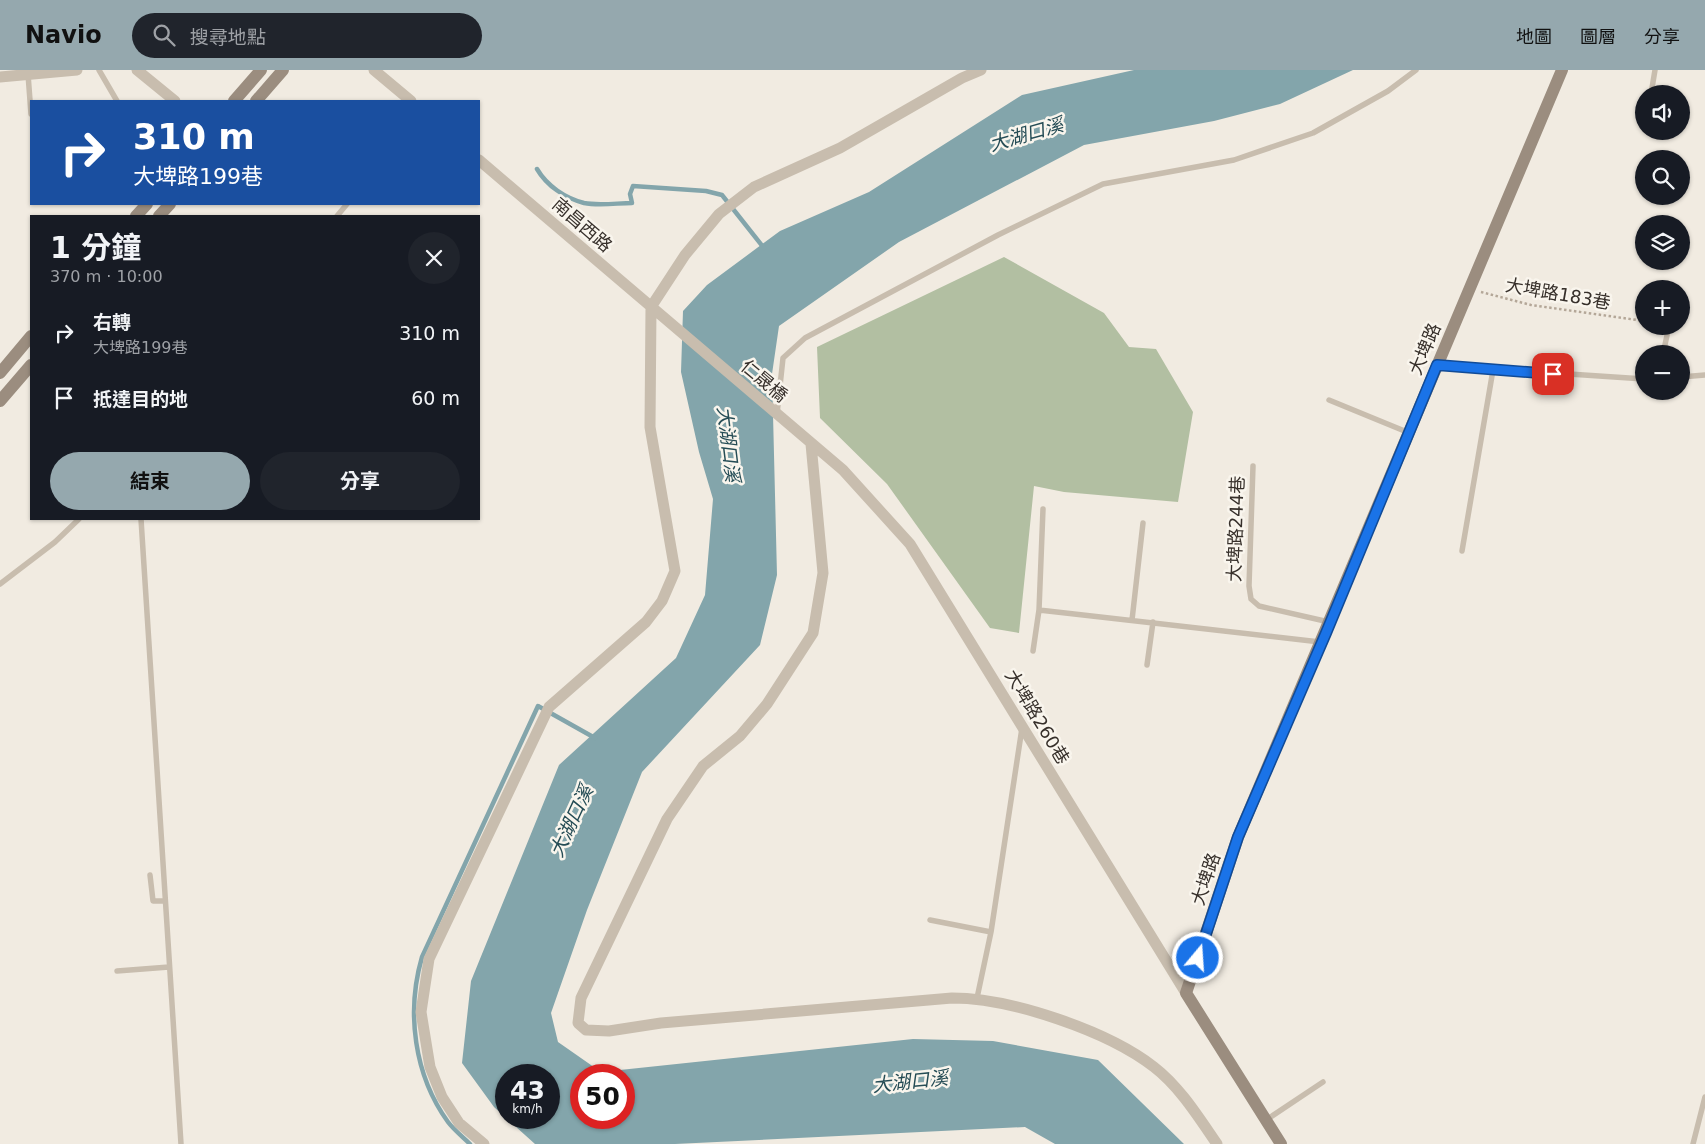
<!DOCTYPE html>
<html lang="zh-TW">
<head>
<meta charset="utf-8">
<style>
	:root { --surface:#171b24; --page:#20242c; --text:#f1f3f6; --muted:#9ea1a6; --accent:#95a8ae }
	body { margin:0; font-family:"DejaVu Sans","Noto Sans TC",sans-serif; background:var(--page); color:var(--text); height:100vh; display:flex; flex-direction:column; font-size:19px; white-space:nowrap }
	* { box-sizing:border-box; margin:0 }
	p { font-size:16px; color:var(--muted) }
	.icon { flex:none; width:28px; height:28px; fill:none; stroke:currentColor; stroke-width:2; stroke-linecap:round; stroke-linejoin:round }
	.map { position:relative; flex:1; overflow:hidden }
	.panel { position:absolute; left:30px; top:145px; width:450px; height:305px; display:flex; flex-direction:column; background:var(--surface); border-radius:0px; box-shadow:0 1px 4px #0004 }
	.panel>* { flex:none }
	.banner { position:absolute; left:30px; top:30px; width:450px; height:105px; border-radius:0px; box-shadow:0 1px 4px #0004; background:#1a4fa0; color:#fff; overflow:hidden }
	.buttons { position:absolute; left:1635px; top:15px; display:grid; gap:10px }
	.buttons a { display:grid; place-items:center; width:55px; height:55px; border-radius:50%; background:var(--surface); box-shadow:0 1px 4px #0004; font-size:25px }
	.speed { position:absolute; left:495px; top:994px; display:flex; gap:10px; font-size:25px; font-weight:700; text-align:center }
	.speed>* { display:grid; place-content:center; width:65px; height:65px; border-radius:50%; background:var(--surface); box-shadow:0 1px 4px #0004; line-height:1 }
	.speed small { font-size:12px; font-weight:400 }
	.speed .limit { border:8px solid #d22; background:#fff; color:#111 }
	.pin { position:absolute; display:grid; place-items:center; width:42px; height:42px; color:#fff; margin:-21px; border-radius:10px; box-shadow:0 2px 8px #0006 }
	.me { position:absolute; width:55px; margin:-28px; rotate:18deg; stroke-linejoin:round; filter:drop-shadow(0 0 4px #0008) }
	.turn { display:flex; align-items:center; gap:18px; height:105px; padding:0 20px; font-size:22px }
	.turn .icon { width:65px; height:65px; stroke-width:2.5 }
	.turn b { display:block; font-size:35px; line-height:42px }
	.round { display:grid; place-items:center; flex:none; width:52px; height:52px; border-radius:26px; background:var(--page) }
	.headline { display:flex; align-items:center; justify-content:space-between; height:85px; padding:0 20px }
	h1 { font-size:30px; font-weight:700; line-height:38px }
	.action { display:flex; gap:10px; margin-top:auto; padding:10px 20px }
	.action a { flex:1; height:58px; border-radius:30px; background:var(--accent); color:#111; font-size:20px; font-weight:700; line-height:58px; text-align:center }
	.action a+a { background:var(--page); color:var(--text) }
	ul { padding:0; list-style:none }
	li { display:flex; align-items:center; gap:15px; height:65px; padding:0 20px }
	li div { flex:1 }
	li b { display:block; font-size:19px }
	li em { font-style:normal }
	header { display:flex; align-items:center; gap:30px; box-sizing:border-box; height:70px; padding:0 25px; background:var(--accent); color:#111 }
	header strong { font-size:24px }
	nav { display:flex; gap:28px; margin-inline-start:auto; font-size:18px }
	.search { width:350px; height:45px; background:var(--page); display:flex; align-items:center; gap:12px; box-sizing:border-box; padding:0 18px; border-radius:28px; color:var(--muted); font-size:19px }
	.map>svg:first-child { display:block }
</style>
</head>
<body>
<header>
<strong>Navio</strong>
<div class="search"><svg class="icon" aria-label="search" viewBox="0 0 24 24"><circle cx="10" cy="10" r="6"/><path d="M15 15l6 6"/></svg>搜尋地點</div>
<nav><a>地圖</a><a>圖層</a><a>分享</a></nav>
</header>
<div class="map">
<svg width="1705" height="1074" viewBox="0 0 1705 1074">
	<rect width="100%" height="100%" fill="#f1ebe1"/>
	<path fill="#b2bfa2" d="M 1004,187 L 1104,243 L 1129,277 L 1156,279 L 1193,342 L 1178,432 L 1064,422 L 1034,416 L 1019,563 L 990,558 L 887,414 L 820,348 L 817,277 Z"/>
	<path fill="#83a5ab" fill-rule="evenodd" d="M 1134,0 L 1353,0 L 1280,34 L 1214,51 L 1084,75 L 899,172 L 779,256 L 772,304 L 777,505 L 760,575 L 642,702 L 587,840 L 551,943 L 558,972 L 601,1002 L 913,969 L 993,971 L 1098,990 L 1184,1074 L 1055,1074 L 1025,1057 L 675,1074 L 535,1074 L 494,1037 L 462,993 L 471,911 L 559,695 L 676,588 L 705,525 L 713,429 L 699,382 L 681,302 L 683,241 L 707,215 L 780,161 L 869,122 L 1022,25 ZM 506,1005 L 549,1005 L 549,1048 L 506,1048 ZM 581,1005 L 624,1005 L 624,1048 L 581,1048 Z"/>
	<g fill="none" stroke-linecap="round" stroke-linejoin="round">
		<path stroke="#83a5ab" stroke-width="4.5" d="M 537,99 C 547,116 565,128 584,133 C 599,136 618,133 632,133 L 630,124 L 633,116 L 706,121 L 722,125 L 764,178
			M 470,1074 C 463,1067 454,1060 448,1052 C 414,1005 406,942 422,887 L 538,636 L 595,668"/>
		<path stroke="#b4a798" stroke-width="2.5" stroke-dasharray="2.5 2.5" stroke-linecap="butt" d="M 1481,222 L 1531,235 L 1644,251"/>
		<path stroke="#c8bdae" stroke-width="5.5" d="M 99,0 L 117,31
			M 28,4 L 31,44
			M 1651,24 L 1655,0
			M 337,146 L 347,134
			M 1663,284 L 1669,256
			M 1437,295 L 1644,309
			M 1681,307 L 1705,305
			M 1329,330 L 1407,362
			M 777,344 L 783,288 L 805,268 L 998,165 L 1103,114 L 1234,90 L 1313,63 L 1388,21 L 1416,0
			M 1253,396 L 1249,516 L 1251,529 L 1259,536 L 1329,552
			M 1043,439 L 1039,540 L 1320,572
			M 141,449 L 181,1074
			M 1462,481 L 1493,300
			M 0,514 L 55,472 L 79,449
			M 1132,550 L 1143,453
			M 1033,581 L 1039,540
			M 1147,595 L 1153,552
			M 150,805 L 153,831 L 165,831
			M 930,850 L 991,862
			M 117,901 L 169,897
			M 977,928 L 991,862 L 1022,658
			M 1266,1050 L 1323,1012
			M 1693,1074 L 1705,1027"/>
		<path stroke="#c8bdae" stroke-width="11" d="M 137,0 L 175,31
			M 374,0 L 411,31
			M 0,7 L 77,0
			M 479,90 L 843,400 L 910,474 L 1186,923
			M 811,374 L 823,503 L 813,563 L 767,634 L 740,666 L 703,696 L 667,749 L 581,928 L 578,953 L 586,960 L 609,961 L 661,953 L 952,928 C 1011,928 1108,961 1154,997 C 1180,1017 1199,1048 1217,1074
			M 484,1074 L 459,1053 L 442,1027 L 430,997 L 421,942 L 429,889 L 549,637 L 646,552 L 662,531 L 675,501 L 650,357 L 651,237 L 685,185 L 719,144 L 754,117 L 840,78 L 962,8 L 981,0"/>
		<path stroke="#9b8d7f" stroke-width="12" d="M 234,31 L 261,0
			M 256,31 L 283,0
			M 136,146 L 147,134
			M 159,146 L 170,134
			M 0,303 L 31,266
			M 0,331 L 31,295
			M 1281,1074 L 1186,923 L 1238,767 L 1562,0"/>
	</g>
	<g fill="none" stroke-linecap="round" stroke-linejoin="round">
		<g stroke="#114b97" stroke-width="12">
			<path id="route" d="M 1198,888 L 1238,767 L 1326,563 L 1437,295 L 1553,304"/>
		</g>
		<use href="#route" stroke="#1a73e8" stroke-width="9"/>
	</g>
	<g text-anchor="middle" stroke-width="5" stroke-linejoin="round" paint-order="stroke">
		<g font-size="18" fill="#37302b" stroke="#f9f5ed">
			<text transform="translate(582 155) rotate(41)" y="6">南昌西路</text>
			<text transform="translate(1558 224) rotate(10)" y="6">大埤路183巷</text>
			<text transform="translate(1425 279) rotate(-67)" y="6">大埤路</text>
			<text transform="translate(764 311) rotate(40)" y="6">仁晟橋</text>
			<text transform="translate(1236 459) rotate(-88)" y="6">大埤路244巷</text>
			<text transform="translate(1037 647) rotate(59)" y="6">大埤路260巷</text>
			<text transform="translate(1206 809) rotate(-71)" y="6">大埤路</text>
		</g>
		<g font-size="19" font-style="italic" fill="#254c55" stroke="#f9f5ed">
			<text transform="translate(1026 64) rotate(-16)" y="7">大湖口溪</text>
			<text transform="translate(729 374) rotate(83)" y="7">大湖口溪</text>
			<text transform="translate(571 751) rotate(-65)" y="7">大湖口溪</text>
			<text transform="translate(910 1011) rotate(-6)" y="7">大湖口溪</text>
		</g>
	</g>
</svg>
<div class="buttons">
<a><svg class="icon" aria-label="sound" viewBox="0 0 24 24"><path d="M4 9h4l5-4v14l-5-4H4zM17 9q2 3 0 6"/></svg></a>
<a><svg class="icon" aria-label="search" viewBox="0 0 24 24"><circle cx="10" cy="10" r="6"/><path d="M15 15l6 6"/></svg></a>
<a><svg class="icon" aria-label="layers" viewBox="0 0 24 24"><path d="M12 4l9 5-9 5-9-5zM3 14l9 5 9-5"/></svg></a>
<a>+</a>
<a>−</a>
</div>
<div class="speed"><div>43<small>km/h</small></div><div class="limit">50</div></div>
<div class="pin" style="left:1553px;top:304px;background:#d93025"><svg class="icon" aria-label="arrive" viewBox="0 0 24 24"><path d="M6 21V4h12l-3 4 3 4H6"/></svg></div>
<svg class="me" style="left:1198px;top:888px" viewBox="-20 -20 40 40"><circle r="17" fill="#1a73e8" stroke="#fff" stroke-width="3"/><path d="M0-11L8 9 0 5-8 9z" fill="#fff"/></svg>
<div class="banner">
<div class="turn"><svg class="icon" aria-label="right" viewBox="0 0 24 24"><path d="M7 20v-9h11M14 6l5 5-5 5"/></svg><div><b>310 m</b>大埤路199巷</div></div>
</div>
<section class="panel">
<div class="headline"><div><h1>1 分鐘</h1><p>370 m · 10:00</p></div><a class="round"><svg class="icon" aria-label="close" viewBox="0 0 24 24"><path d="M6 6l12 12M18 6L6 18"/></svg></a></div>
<ul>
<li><svg class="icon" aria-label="right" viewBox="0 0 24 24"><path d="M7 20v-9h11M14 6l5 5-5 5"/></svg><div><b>右轉</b><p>大埤路199巷</p></div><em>310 m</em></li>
<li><svg class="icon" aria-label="arrive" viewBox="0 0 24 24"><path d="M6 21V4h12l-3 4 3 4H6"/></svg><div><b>抵達目的地</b></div><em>60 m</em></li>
</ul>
<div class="action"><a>結束</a><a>分享</a></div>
</section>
</div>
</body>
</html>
